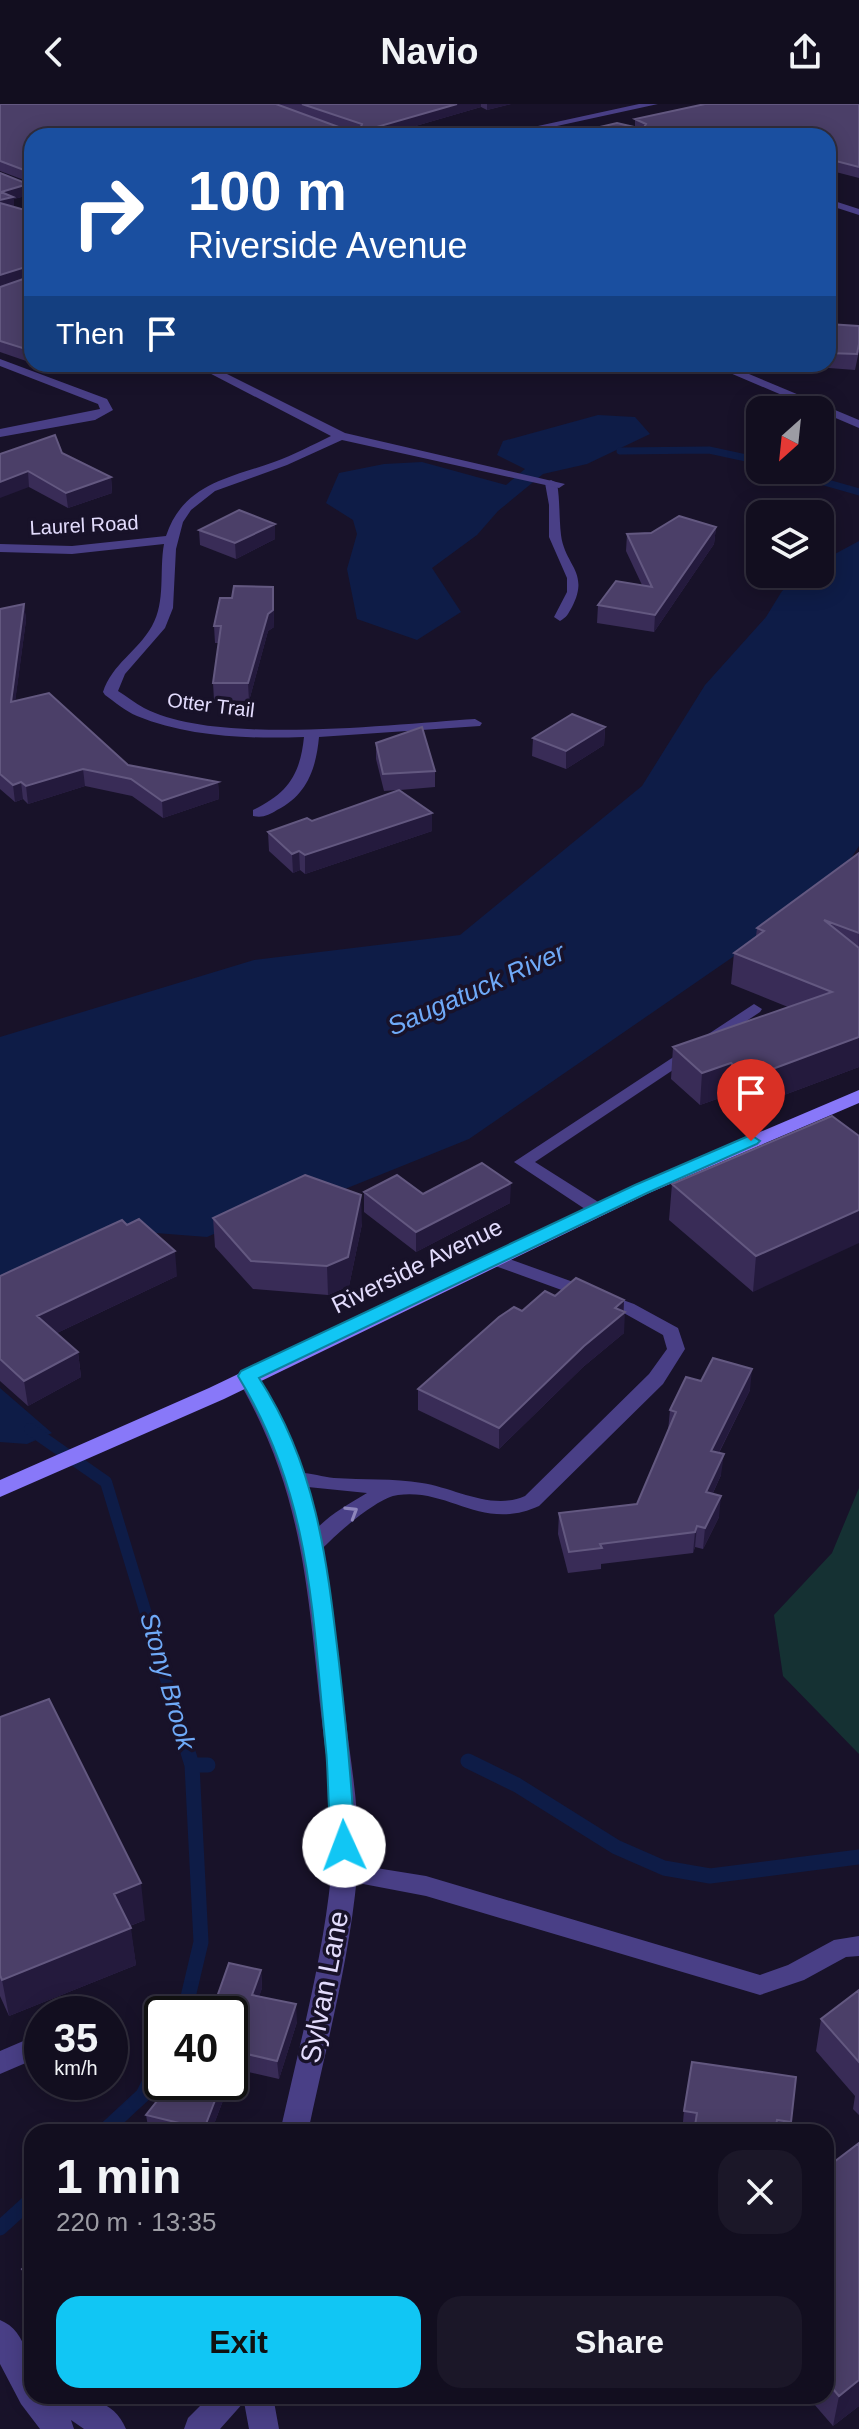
<!DOCTYPE html>
<html lang="en">
<head>
<meta charset="utf-8">
<style>
	:root { --surface:#120e1f; --page:#1b1728; --text:#f1f3f6; --muted:#9c9ca4; --line:#312e3d; --accent:#11c6f4 }
	body { margin:0; font-family:Arial,sans-serif; background:var(--page); color:var(--text); height:100vh; display:flex; flex-direction:column; font-size:30px; white-space:nowrap }
	* { box-sizing:border-box; margin:0 }
	p { font-size:26px; color:var(--muted) }
	.icon { flex:none; width:44px; height:44px; fill:none; stroke:currentColor; stroke-width:2; stroke-linecap:round; stroke-linejoin:round }
	.map { position:relative; flex:1; overflow:hidden }
	.sheet { position:absolute; left:24px; top:2020px; width:810px; height:280px; display:flex; flex-direction:column; background:var(--surface); border-radius:24px; box-shadow:0 4px 20px #0003,0 0 0 2px var(--line) }
	.sheet>* { flex:none }
	.banner { position:absolute; left:24px; top:24px; width:812px; height:244px; border-radius:24px; box-shadow:0 4px 20px #0003,0 0 0 2px var(--line); background:#1a4fa0; color:#fff; overflow:hidden }
	.needle { width:52px; rotate:207deg }
	.fabs { position:absolute; left:746px; top:292px; display:grid; gap:16px }
	.fabs a { display:grid; place-items:center; width:88px; height:88px; border-radius:16px; background:var(--surface); box-shadow:0 4px 20px #0003,0 0 0 2px var(--line); font-size:40px }
	.speed { position:absolute; left:24px; top:1892px; display:flex; gap:16px; font-size:40px; font-weight:700; text-align:center }
	.speed>* { display:grid; place-content:center; width:104px; height:104px; border-radius:50%; background:var(--surface); box-shadow:0 4px 20px #0003,0 0 0 2px var(--line); line-height:1 }
	.speed small { font-size:20px; font-weight:400 }
	.speed .limit { border:4px solid #111; border-radius:12px; background:#fff; color:#111 }
	.pin { position:absolute; display:grid; place-items:center; width:68px; height:68px; color:#fff; margin:-82px -34px; border-radius:50% 50% 50% 0; rotate:-45deg; box-shadow:0 0 8px #0007 }
	.pin .icon { rotate:45deg }
	.me { position:absolute; width:88px; margin:-44px; rotate:358deg; stroke-linejoin:round; filter:drop-shadow(0 0 6px #0008) }
	.turn { display:flex; align-items:center; gap:28px; height:168px; padding:0 32px; font-size:36px }
	.turn .icon { width:104px; height:104px; stroke-width:2.5 }
	.turn b { display:block; font-size:56px; line-height:68px }
	.then { display:flex; align-items:center; height:76px; padding:0 32px; background:#0003; gap:16px; font-size:30px }
	.round { display:grid; place-items:center; flex:none; width:84px; height:84px; border-radius:24px; background:var(--page) }
	.headline { display:flex; align-items:center; justify-content:space-between; height:136px; padding:0 32px }
	h1 { font-size:48px; font-weight:700; line-height:60px }
	.cta { display:flex; gap:16px; margin-top:auto; padding:16px 32px }
	.cta a { flex:1; height:92px; border-radius:24px; background:var(--accent); color:#111; font-size:32px; font-weight:700; line-height:92px; text-align:center }
	.cta a+a { background:var(--page); color:var(--text) }
	header { display:flex; justify-content:space-between; align-items:center; height:104px; padding:0 32px; background:var(--surface); font-size:36px; font-weight:700 }
	.map>svg:first-child { display:block }
</style>
</head>
<body>
<header><svg class="icon" aria-label="back" viewBox="0 0 24 24"><path d="M15 5l-7 7 7 7"/></svg>Navio<svg class="icon" aria-label="share" viewBox="0 0 24 24"><path d="M12 15V3M7 8l5-5 5 5M5 13v7h14v-7"/></svg></header>
<div class="map">
<svg width="859" height="2325" viewBox="0 0 859 2325">
	<rect width="100%" height="100%" fill="#181229"/>
	<path fill="#153133" d="M 859,1384 L 859,1650 L 783,1572 L 774,1511 L 832,1449 Z"/>
	<path fill="#0e1c47" d="M 598,311 L 635,313 L 650,330 L 587,360 L 543,370 L 498,407 L 477,431 L 432,464 L 461,508 L 417,536 L 357,515 L 347,465 L 357,430 L 353,416 L 326,399 L 339,369 L 384,360 L 422,358 L 506,381 L 525,365 L 497,351 L 503,337 Z
		M 859,437 L 859,742 L 830,786 L 469,1035 L 330,1091 L 296,1094 L 207,1133 L 104,1125 L 0,1179 L 0,933 L 254,856 L 460,831 L 642,682 L 705,581 L 766,513 L 782,487 L 804,470 L 820,470 L 820,458 Z
		M 0,1284 L 52,1329 L 27,1340 L 0,1338 Z"/>
	<g fill="none" stroke-linecap="round" stroke-linejoin="round">
		<path stroke="#0e1c47" stroke-width="7" d="M 620,347 L 709,346 L 760,357
			M 782,366 L 859,388"/>
		<path stroke="#0e1c47" stroke-width="12" d="M 30,1325 L 106,1378 L 178,1615"/>
		<path stroke="#0e1c47" stroke-width="15" d="M 177,1613 L 192,1661 L 201,1838 L 184,1910
			M 468,1657 L 517,1681 L 616,1743 L 664,1764 L 710,1772 L 859,1753
			M 192,1661 L 208,1661
			M 103,2028 L 143,1991 L 162,1953
			M 0,2124 L 32,2095"/>
		<path fill="#493f86" fill-rule="evenodd" d="M 551,376 L 557,379 C 560,396 559,413 561,431 C 565,462 590,468 572,503 C 568,510 567,513 560,517 L 554,513 L 567,488 L 567,474 L 549,433 L 549,401 L 545,379 Z
			M 754,900 L 762,905 L 760,908 L 535,1058 L 603,1101 L 606,1105 L 603,1109 L 591,1109 L 514,1058 Z
			M 493,1149 L 634,1200 L 678,1224 L 685,1245 L 663,1280 L 539,1402 C 482,1428 450,1384 398,1391 C 378,1393 336,1430 322,1445 L 308,1445 L 305,1440 C 319,1416 344,1403 367,1389 L 298,1382 L 291,1380 L 288,1375 L 291,1370 C 304,1366 320,1373 334,1374 C 363,1376 393,1374 422,1379 C 455,1384 492,1407 525,1392 L 649,1270 L 667,1245 L 663,1231 L 622,1208 L 487,1159 L 484,1155 Z
			M 345,1759 L 426,1772 L 760,1871 L 788,1861 L 834,1836 L 859,1832 L 859,1852 L 846,1853 L 804,1876 L 760,1891 L 426,1792 L 337,1775 L 333,1768 L 337,1761 Z
			M 42,1929 L 42,1952 L 0,1970 L 0,1947 Z"/>
		<path fill="#493f86" fill-rule="evenodd" d="M 639,0 L 658,0 L 511,32 L 492,32 Z
			M 0,69 L 32,82 L 32,89 L 0,76 Z
			M 828,95 L 859,105 L 859,111 L 828,101 Z
			M 0,255 L 107,295 L 113,306 L 95,316 L 0,333 L 0,325 L 100,305 L 98,300 L 0,262 Z
			M 192,260 L 207,260 L 345,329 L 565,380 L 559,384 L 342,336 L 287,361 L 215,387 L 191,406 L 183,418 L 176,445 L 173,504 L 165,524 L 125,570 L 118,587 C 126,592 135,599 144,604 C 216,642 392,620 475,615 L 482,619 L 480,622 L 319,633 C 316,665 307,691 277,706 C 269,711 263,714 253,712 L 253,706 C 288,689 300,671 304,633 C 249,635 188,633 137,612 C 125,607 115,598 105,591 L 103,588 C 112,560 138,547 152,522 C 166,497 159,467 164,440 L 72,450 L 0,448 L 0,440 L 72,442 L 166,432 C 183,380 229,374 274,358 C 294,351 312,341 331,332 Z
			M 709,260 L 725,260 L 859,316 L 859,324 Z"/>
		<path fill="#493f86" fill-rule="evenodd" d="M 247,1265 L 254,1267 C 324,1380 330,1481 345,1609 C 351,1663 362,1717 357,1772 C 349,1858 326,1943 308,2028 L 280,2028 C 299,1943 322,1859 331,1772 C 337,1718 327,1664 321,1609 C 307,1481 303,1387 236,1272 Z
			M 0,2216 C 28,2227 32,2266 32,2292 C 66,2292 111,2287 126,2325 L 84,2325 L 71,2316 L 74,2325 L 40,2325 L 21,2300 L 0,2260 Z
			M 210,2292 L 273,2292 L 279,2325 L 249,2325 L 244,2298 L 220,2325 L 184,2325 L 188,2314 Z"/>
		<path fill="#8878f9" fill-rule="evenodd" d="M 859,986 L 859,999 L 649,1089 L 224,1295 L 0,1393 L 0,1376 L 209,1284 L 635,1081 Z"/>
	</g>
	<path fill="#392c57" d="M 0,0 L 511,0 L 487,6 L 481,3 L 381,32 L 32,32 L 32,79 L 0,67 Z
		M 859,0 L 859,74 L 828,66 L 828,32 L 561,32 L 635,23 L 635,15 Z
		M 0,69 L 28,80 L 29,91 L 14,95 L 14,103 L 32,108 L 32,259 L 0,248 Z
		M 828,220 L 859,247 L 855,266 L 816,263 L 816,260 L 828,260 Z
		M 37,260 L 123,260 L 100,270 L 68,260 L 52,265 Z
		M 62,349 L 111,373 L 112,389 L 68,404 L 29,383 L 0,350 Z
		M 275,420 L 275,435 L 236,455 L 200,441 L 199,426 Z
		M 716,423 L 714,440 L 654,528 L 597,519 L 598,501 L 642,481 L 626,447 L 627,430 Z
		M 273,483 L 274,523 L 268,527 L 249,597 L 214,596 L 213,579 L 219,539 L 215,539 L 214,522 Z
		M 24,500 L 26,516 L 15,597 L 128,661 L 218,678 L 219,695 L 163,714 L 132,692 L 85,682 L 28,700 L 23,695 L 15,698 L 0,685 L 0,505 Z
		M 605,623 L 604,641 L 566,665 L 532,652 L 533,634 Z
		M 376,639 L 435,667 L 435,683 L 400,686 L 432,709 L 432,727 L 305,770 L 300,766 L 293,769 L 269,747 L 268,728 L 312,717 L 399,686 L 384,687 L 376,655 Z
		M 859,749 L 859,963 L 744,1006 L 728,991 L 700,1001 L 671,975 L 673,943 L 788,903 L 731,880 L 734,849 L 756,832 L 757,824 Z
		M 832,1012 L 753,1188 L 669,1116 L 672,1080 Z
		M 364,1088 L 423,1090 L 510,1099 L 416,1148 L 364,1108 Z
		M 213,1114 L 362,1120 L 349,1182 L 328,1191 L 253,1185 L 215,1143 Z
		M 0,1172 L 177,1172 L 57,1229 L 78,1248 L 81,1273 L 28,1302 L 0,1277 Z
		M 555,1192 L 624,1196 L 624,1229 L 583,1263 L 499,1345 L 418,1306 L 418,1285 L 522,1207 Z
		M 701,1277 L 750,1286 L 719,1349 L 721,1371 L 713,1389 L 719,1413 L 703,1445 L 695,1443 L 693,1449 L 601,1460 L 601,1465 L 568,1469 L 558,1430 L 559,1409 L 637,1400 L 668,1327 L 670,1306 Z
		M 0,1613 L 145,1816 L 130,1822 L 136,1861 L 9,1912 L 0,1892 Z
		M 261,1866 L 262,1884 L 259,1892 L 297,1918 L 279,1975 L 235,1965 L 211,2028 L 149,2028 L 146,2011 L 186,1980 L 230,1910 Z
		M 859,1886 L 859,2011 L 853,2005 L 855,1992 L 816,1947 L 821,1915 Z
		M 796,1973 L 790,2028 L 682,2028 L 684,2007 Z
		M 859,2039 L 859,2302 L 833,2322 L 807,2292 L 826,2292 L 826,2064 Z
		M 32,2157 L 32,2192 L 26,2185 L 22,2165 Z"/>
	<path fill="#241a3d" d="M 457,0 L 481,0 L 481,3 L 381,32 L 359,32 L 359,28 Z
		M 487,0 L 511,0 L 487,6 Z
		M 28,80 L 29,91 L 14,95 L 14,104 L 0,107 L 1,88 Z
		M 32,161 L 32,172 L 0,183 L 0,171 Z
		M 51,260 L 68,260 L 52,265 Z
		M 100,260 L 123,260 L 100,270 Z
		M 28,367 L 29,383 L 0,394 L 0,378 Z
		M 111,373 L 112,389 L 68,404 L 66,389 Z
		M 275,420 L 275,435 L 236,455 L 235,439 Z
		M 716,423 L 714,440 L 654,528 L 655,511 Z
		M 273,483 L 274,523 L 268,527 L 249,597 L 248,579 L 268,510 Z
		M 24,500 L 26,516 L 13,614 L 11,598 Z
		M 605,623 L 604,641 L 566,665 L 566,647 Z
		M 83,665 L 85,682 L 28,700 L 26,682 Z
		M 21,678 L 23,695 L 15,698 L 13,681 Z
		M 218,678 L 219,695 L 163,714 L 162,697 Z
		M 432,709 L 432,727 L 305,770 L 305,751 Z
		M 299,747 L 300,766 L 293,769 L 292,750 Z
		M 859,933 L 859,963 L 744,1006 L 748,974 Z
		M 731,959 L 728,991 L 700,1001 L 702,969 Z
		M 511,1079 L 510,1099 L 416,1148 L 416,1128 Z
		M 361,1091 L 362,1120 L 349,1182 L 328,1191 L 327,1162 Z
		M 859,1106 L 859,1139 L 753,1188 L 756,1152 Z
		M 175,1147 L 177,1172 L 40,1237 L 37,1212 Z
		M 624,1196 L 623,1210 L 625,1208 L 624,1229 L 583,1263 L 499,1345 L 499,1324 Z
		M 78,1248 L 81,1273 L 28,1302 L 24,1277 Z
		M 752,1265 L 750,1286 L 709,1368 L 711,1347 Z
		M 724,1350 L 721,1371 L 704,1408 L 706,1388 Z
		M 721,1392 L 719,1413 L 703,1445 L 705,1424 Z
		M 697,1422 L 695,1443 L 693,1449 L 695,1428 Z
		M 141,1779 L 145,1816 L 119,1826 L 114,1790 Z
		M 131,1824 L 136,1861 L 9,1912 L 2,1876 Z
		M 261,1866 L 262,1884 L 254,1909 L 252,1891 Z
		M 296,1900 L 297,1918 L 279,1975 L 277,1957 Z
		M 234,1947 L 235,1965 L 211,2028 L 204,2028 L 204,2025 L 222,1978 L 230,1978 L 230,1957 Z
		M 859,2276 L 859,2302 L 833,2322 L 839,2292 Z"/>
	<path fill="#4b3f68" stroke="#635880" stroke-width="2" d="M 0,0 L 276,0 L 344,25 L 360,25 L 362,20 L 302,0 L 457,0 L 359,28 L 370,32 L 32,32 L 32,69 L 0,57 Z
		M 705,0 L 859,0 L 859,63 L 828,55 L 828,32 L 561,32 L 617,19 L 643,25 L 646,20 L 635,15 Z
		M 0,69 L 28,80 L 1,88 L 13,93 L 0,96 Z
		M 0,99 L 32,108 L 32,161 L 0,171 Z
		M 32,172 L 32,247 L 0,237 L 0,183 Z
		M 828,220 L 859,222 L 859,240 L 857,250 L 828,249 Z
		M 55,331 L 62,349 L 111,373 L 66,389 L 28,367 L 0,378 L 0,350 Z
		M 239,406 L 275,420 L 235,439 L 199,426 Z
		M 679,412 L 716,423 L 655,511 L 598,501 L 616,477 L 652,483 L 627,430 L 651,429 Z
		M 234,482 L 273,483 L 273,506 L 268,510 L 248,579 L 213,579 L 221,522 L 214,522 L 220,494 L 232,494 Z
		M 24,500 L 11,598 L 49,589 L 128,661 L 218,678 L 162,697 L 131,675 L 83,665 L 26,682 L 21,678 L 13,681 L 0,670 L 0,505 Z
		M 572,610 L 605,623 L 566,647 L 533,634 Z
		M 422,623 L 435,667 L 383,670 L 376,639 Z
		M 399,686 L 432,709 L 305,751 L 299,747 L 292,750 L 268,728 L 307,714 L 312,717 Z
		M 859,749 L 859,829 L 824,816 L 859,844 L 859,933 L 748,974 L 731,959 L 702,969 L 673,943 L 832,888 L 734,849 L 764,827 L 757,824 Z
		M 832,1012 L 859,1032 L 859,1106 L 756,1152 L 672,1080 Z
		M 482,1059 L 511,1079 L 416,1128 L 364,1088 L 397,1071 L 423,1090 Z
		M 305,1071 L 361,1091 L 348,1153 L 327,1162 L 251,1157 L 213,1114 Z
		M 139,1115 L 175,1147 L 37,1212 L 78,1248 L 24,1277 L 0,1255 L 0,1172 L 122,1116 L 127,1121 Z
		M 576,1174 L 624,1196 L 615,1204 L 625,1208 L 584,1242 L 499,1324 L 418,1285 L 499,1213 L 514,1203 L 522,1207 L 545,1187 L 555,1192 Z
		M 713,1254 L 752,1265 L 711,1347 L 724,1350 L 706,1388 L 721,1392 L 705,1424 L 697,1422 L 695,1428 L 600,1440 L 602,1444 L 569,1448 L 559,1409 L 637,1400 L 676,1308 L 670,1306 L 686,1273 L 701,1277 Z
		M 49,1595 L 141,1779 L 114,1790 L 131,1824 L 2,1876 L 0,1871 L 0,1613 Z
		M 229,1859 L 261,1866 L 252,1891 L 296,1900 L 277,1957 L 234,1947 L 230,1957 L 230,1910 L 211,1910 Z
		M 859,1886 L 859,1958 L 821,1915 Z
		M 692,1958 L 796,1973 L 791,2018 L 777,2016 L 775,2028 L 694,2028 L 697,2009 L 684,2007 Z
		M 172,1978 L 186,1980 L 187,1978 L 222,1978 L 204,2025 L 146,2011 Z
		M 859,2039 L 859,2276 L 839,2292 L 826,2277 L 826,2064 Z
		M 32,2157 L 32,2176 L 22,2165 Z"/>
	<defs><path id="oneway-chevron" d="M-2-3.5L2.5 0L-2 3.5" fill="none" stroke-width="1.6" stroke-linecap="round" stroke-linejoin="round" transform="scale(2)"/></defs>
	<use stroke="#8e86bc" href="#oneway-chevron" transform="translate(352 1408) rotate(-32)"/>
	<path fill="#11c6f4" stroke="#0b819f" stroke-width="2" d="M 751,1031 L 760,1037 L 757,1040 L 647,1089 L 259,1274 C 317,1363 327,1457 339,1559 C 346,1620 352,1681 355,1742 L 352,1748 L 336,1748 C 327,1731 329,1670 326,1646 C 312,1509 312,1393 238,1272 L 241,1267 L 635,1081 Z"/>
	<g text-anchor="middle" stroke-width="7" stroke-linejoin="round" paint-order="stroke">
		<g font-size="20" fill="#e3dcfd" stroke="#181229">
			<text transform="translate(84 421) rotate(-3)" y="7">Laurel Road</text>
			<text transform="translate(211 601) rotate(7)" y="7">Otter Trail</text>
		</g>
		<g font-size="24" fill="#e3dcfd" stroke="#181229">
			<text transform="translate(417 1162) rotate(-26)" y="8">Riverside Avenue</text>
		</g>
		<g font-size="26" font-style="italic" fill="#6faaf8" stroke="#181229">
			<text transform="translate(476 885) rotate(-24)" y="9">Saugatuck River</text>
			<text transform="translate(168 1577) rotate(74)" y="9">Stony Brook</text>
		</g>
		<g font-size="28" fill="#e3dcfd" stroke="#181229">
			<text transform="translate(324 1883) rotate(-79)" y="10">Sylvan Lane</text>
		</g>
	</g>
</svg>
<div class="fabs">
<a><svg class="needle" viewBox="-14 -14 28 28"><path d="M0-13l5 13h-10z" fill="#e53935"/><path d="M0 13l5-13h-10z" fill="#9c9ca4"/></svg></a>
<a><svg class="icon" aria-label="layers" viewBox="0 0 24 24"><path d="M12 4l9 5-9 5-9-5zM3 14l9 5 9-5"/></svg></a>
</div>
<div class="speed"><div>35<small>km/h</small></div><div class="limit">40</div></div>
<div class="pin" style="left:751px;top:1037px;background:#d93025"><svg class="icon" aria-label="arrive" viewBox="0 0 24 24"><path d="M6 21V4h12l-3 4 3 4H6"/></svg></div>
<svg class="me" style="left:344px;top:1742px" viewBox="-20 -20 40 40"><circle r="19" fill="#fff"/><path d="M0-13L10 11 0 6-10 11z" fill="#11c6f4"/></svg>
<div class="banner">
<div class="turn"><svg class="icon" aria-label="right" viewBox="0 0 24 24"><path d="M7 20v-9h11M14 6l5 5-5 5"/></svg><div><b>100 m</b>Riverside Avenue</div></div>
<div class="then">Then<svg class="icon" aria-label="arrive" viewBox="0 0 24 24"><path d="M6 21V4h12l-3 4 3 4H6"/></svg></div>
</div>
<section class="sheet">
<div class="headline"><div><h1>1 min</h1><p>220 m · 13:35</p></div><a class="round"><svg class="icon" aria-label="close" viewBox="0 0 24 24"><path d="M6 6l12 12M18 6L6 18"/></svg></a></div>
<div class="cta"><a>Exit</a><a>Share</a></div>
</section>
</div>
</body>
</html>
